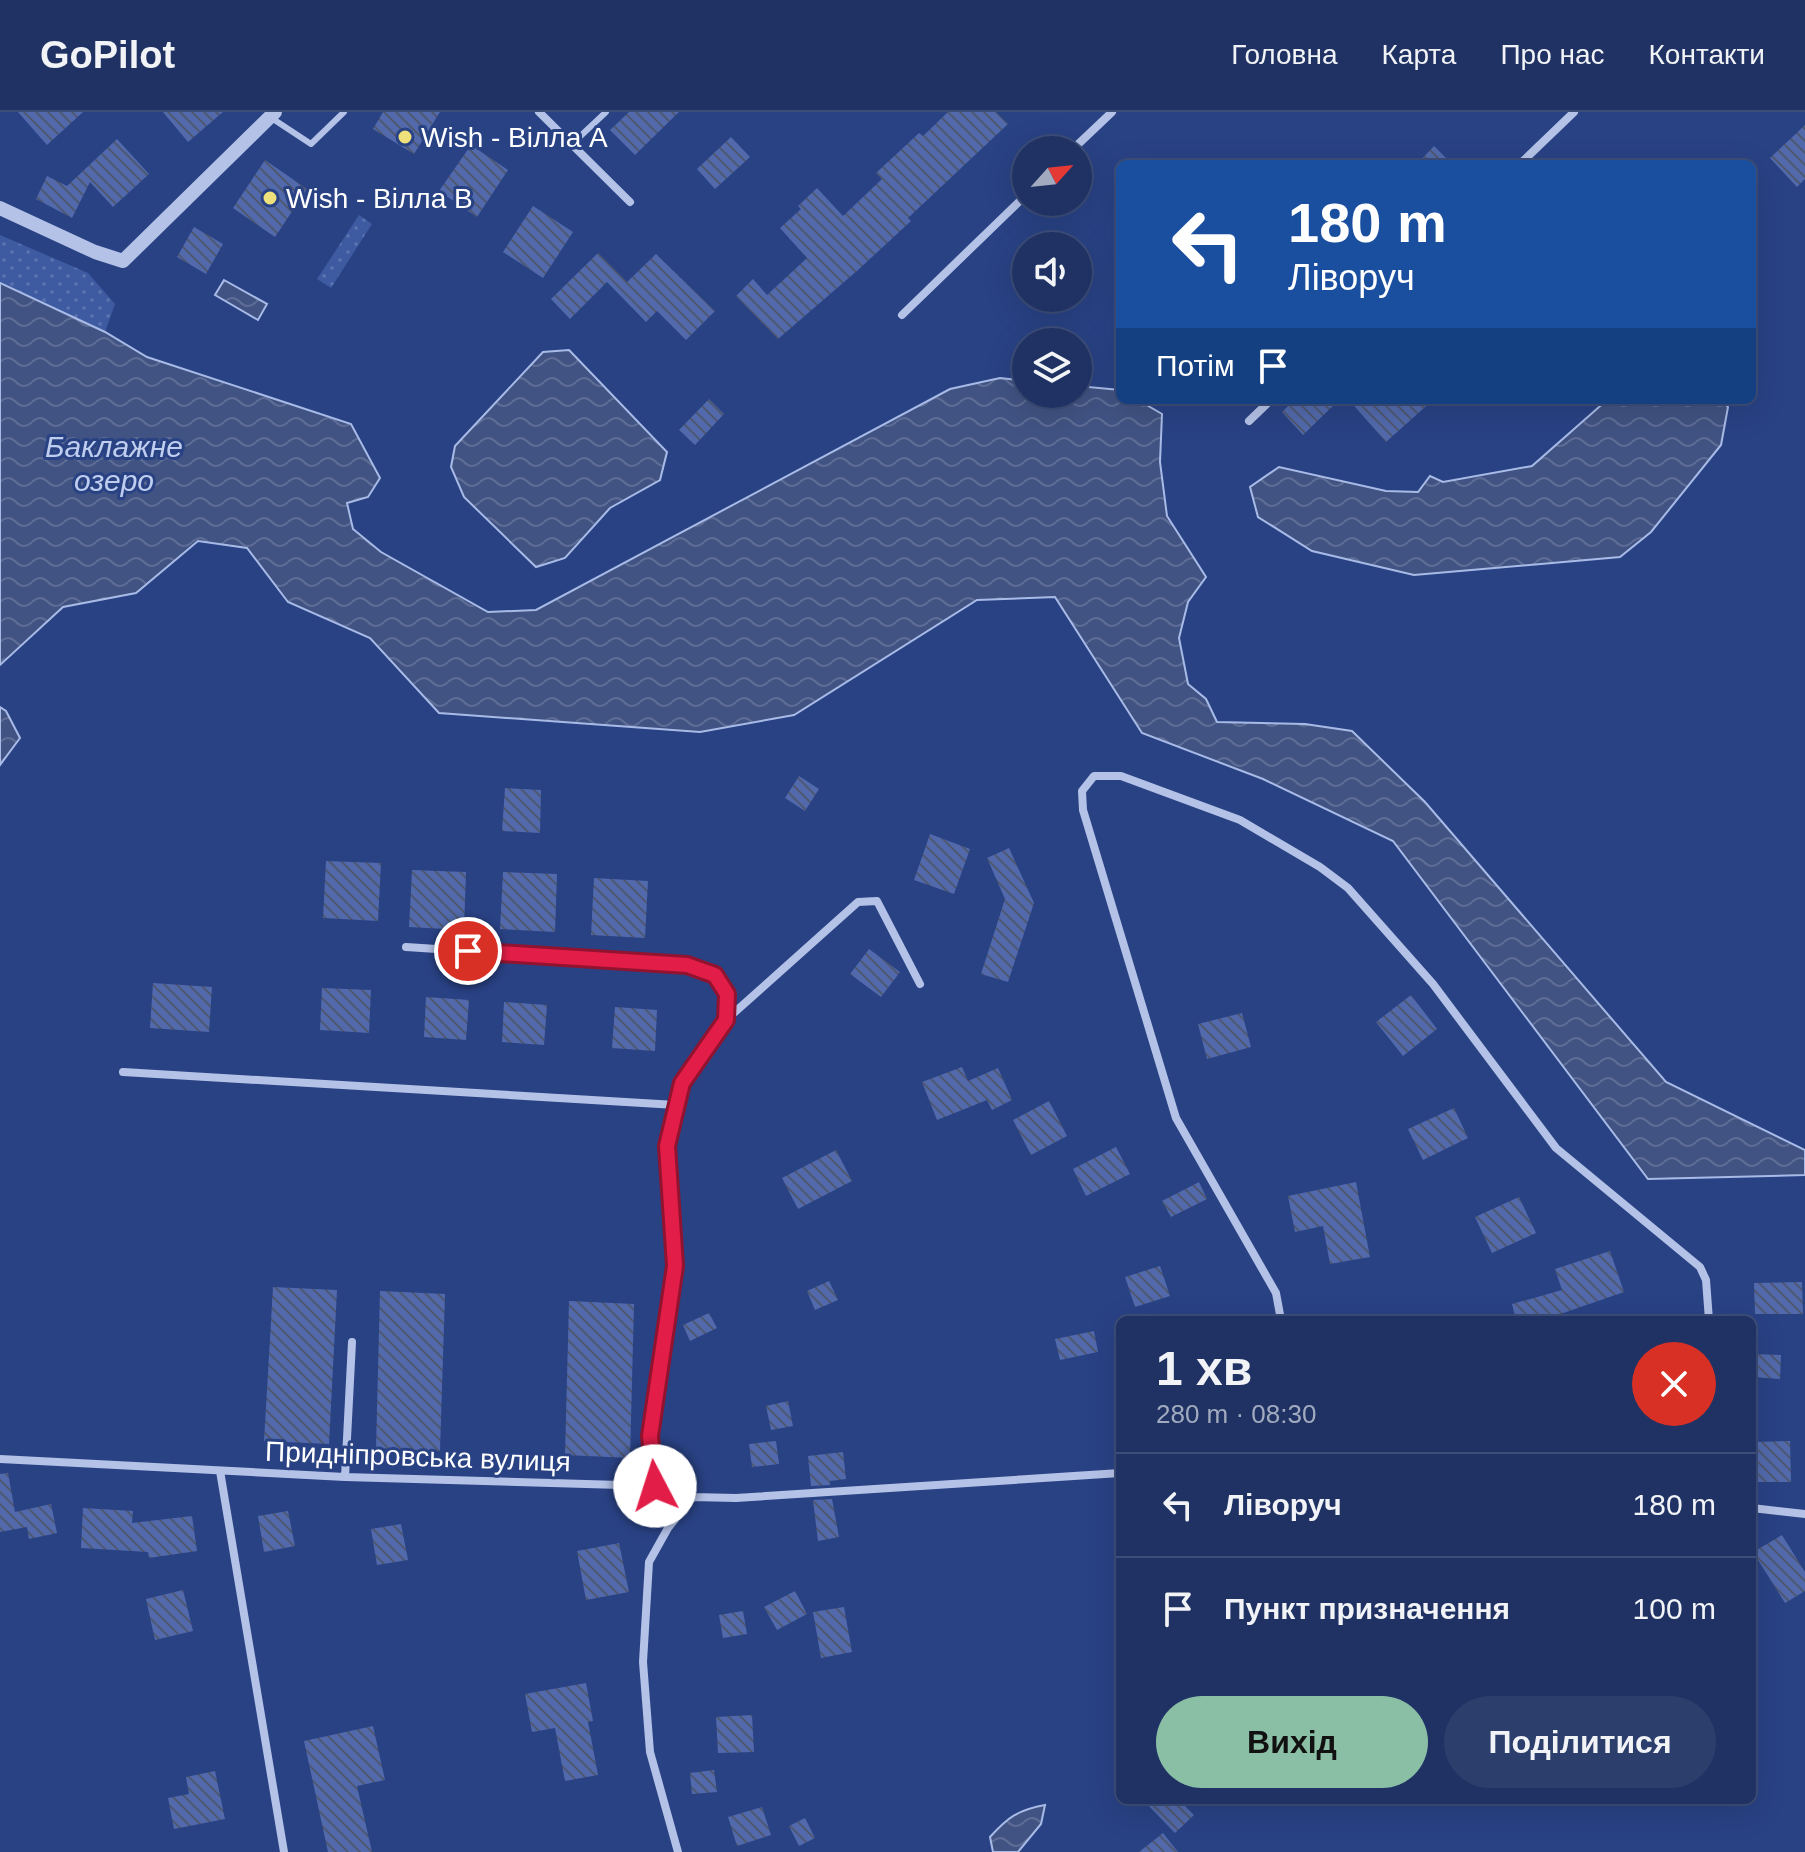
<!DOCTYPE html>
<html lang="uk">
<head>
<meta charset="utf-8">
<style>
	:root { --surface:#1f3263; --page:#2c3e6c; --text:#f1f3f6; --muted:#a1aabe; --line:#3c4d78; --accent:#8abfa5 }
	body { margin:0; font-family:Arial,sans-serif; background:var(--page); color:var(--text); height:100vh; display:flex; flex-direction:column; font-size:30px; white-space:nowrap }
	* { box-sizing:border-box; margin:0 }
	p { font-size:26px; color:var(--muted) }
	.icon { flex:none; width:44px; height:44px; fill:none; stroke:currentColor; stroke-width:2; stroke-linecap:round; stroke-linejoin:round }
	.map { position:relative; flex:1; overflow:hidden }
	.side { position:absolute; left:1116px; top:1204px; width:640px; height:488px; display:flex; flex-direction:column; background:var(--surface); border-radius:12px; box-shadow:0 8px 32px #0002,0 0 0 2px var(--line) }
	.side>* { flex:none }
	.banner { position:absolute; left:1116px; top:48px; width:640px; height:244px; border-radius:12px; box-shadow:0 8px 32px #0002,0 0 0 2px var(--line); background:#1a4fa0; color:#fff; overflow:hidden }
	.needle { width:52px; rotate:63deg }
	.buttons { position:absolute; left:1012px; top:24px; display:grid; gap:16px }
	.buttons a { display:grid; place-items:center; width:80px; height:80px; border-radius:50%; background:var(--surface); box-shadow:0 8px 32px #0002,0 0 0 2px var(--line); font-size:40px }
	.pin { position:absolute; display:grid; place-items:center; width:68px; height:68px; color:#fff; margin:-34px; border:4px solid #fff; border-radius:50%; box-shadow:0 2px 8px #0007 }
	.me { position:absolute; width:88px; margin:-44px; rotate:355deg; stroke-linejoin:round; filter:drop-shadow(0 0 6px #0008) }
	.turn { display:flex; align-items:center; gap:28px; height:168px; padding:0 40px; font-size:36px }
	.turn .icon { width:104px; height:104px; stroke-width:2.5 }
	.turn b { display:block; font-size:56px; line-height:68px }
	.then { display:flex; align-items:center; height:76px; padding:0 40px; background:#0003; gap:16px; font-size:30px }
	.round { display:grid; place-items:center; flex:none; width:84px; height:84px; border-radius:42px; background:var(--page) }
	.head { display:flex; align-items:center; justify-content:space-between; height:136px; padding:0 40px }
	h1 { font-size:48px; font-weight:700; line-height:60px }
	.button { display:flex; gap:16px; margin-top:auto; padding:16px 40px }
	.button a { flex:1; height:92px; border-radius:48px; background:var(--accent); color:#111; font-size:32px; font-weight:700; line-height:92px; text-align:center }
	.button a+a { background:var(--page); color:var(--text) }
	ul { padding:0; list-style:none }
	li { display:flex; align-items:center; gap:24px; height:104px; padding:0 40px; border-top:2px solid var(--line) }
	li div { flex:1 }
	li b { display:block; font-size:30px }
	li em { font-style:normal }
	header { display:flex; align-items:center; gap:48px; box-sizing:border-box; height:112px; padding:0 40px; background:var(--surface); border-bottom:2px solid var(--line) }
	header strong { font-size:38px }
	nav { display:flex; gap:44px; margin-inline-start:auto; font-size:28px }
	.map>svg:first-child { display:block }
</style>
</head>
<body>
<header>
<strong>GoPilot</strong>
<nav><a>Головна</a><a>Карта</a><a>Про нас</a><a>Контакти</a></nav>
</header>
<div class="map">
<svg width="1805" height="1740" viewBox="0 0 1805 1740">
	<defs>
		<pattern id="park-dots" width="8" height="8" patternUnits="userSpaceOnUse" patternTransform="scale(2)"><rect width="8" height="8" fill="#3e5aa1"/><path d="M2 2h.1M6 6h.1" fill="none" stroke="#5b73af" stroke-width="1.8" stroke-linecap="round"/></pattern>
		<pattern id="water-waves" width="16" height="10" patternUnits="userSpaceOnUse" patternTransform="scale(2)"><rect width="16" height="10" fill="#415383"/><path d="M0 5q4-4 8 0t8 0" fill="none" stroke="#5e6d96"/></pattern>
		<pattern id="building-back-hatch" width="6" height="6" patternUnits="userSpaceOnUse" patternTransform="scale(2)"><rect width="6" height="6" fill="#526aac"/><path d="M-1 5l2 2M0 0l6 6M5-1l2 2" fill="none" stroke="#4e5872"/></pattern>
	</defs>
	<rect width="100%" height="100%" fill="#294284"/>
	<path fill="url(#park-dots)" d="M 359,103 L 372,112 L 331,176 L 317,167 Z
		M 0,123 L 88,161 L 115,192 L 105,220 L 0,171 Z"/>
	<path fill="url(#water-waves)" stroke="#a8bbe7" stroke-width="2" d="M 224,168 L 267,192 L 258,208 L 215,183 Z
		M 0,171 L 105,220 L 147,245 L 351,312 L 380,366 L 368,385 L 347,391 L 353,417 L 381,440 L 488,500 L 536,498 L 950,277 L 1000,266 L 1026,269 L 1026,282 L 1078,282 L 1078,274 L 1120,278 L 1120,288 L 1138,288 L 1162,302 L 1160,350 L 1167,404 L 1206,465 L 1188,490 L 1179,526 L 1188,572 L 1206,587 L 1217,610 L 1305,612 L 1352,619 L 1425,690 L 1666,970 L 1805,1038 L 1805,1063 L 1648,1067 L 1393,729 L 1263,667 L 1142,621 L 1055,485 L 977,488 L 794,603 L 700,620 L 439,601 L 370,526 L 288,490 L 247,436 L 198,429 L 136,481 L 63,495 L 0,553 Z
		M 569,238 L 667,340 L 660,368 L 610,396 L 565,446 L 536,455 L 464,385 L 451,355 L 455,334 L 543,240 Z
		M 1607,288 L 1721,288 L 1728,295 L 1721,333 L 1651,420 L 1620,445 L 1414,463 L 1312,439 L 1258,405 L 1250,375 L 1279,355 L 1386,379 L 1418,380 L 1430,364 L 1443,370 L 1532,354 Z
		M 0,595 L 6,599 L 20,626 L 0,653 Z
		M 1045,1693 L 1041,1712 L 1018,1740 L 993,1740 L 990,1725 C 1008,1705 1018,1698 1045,1693 Z"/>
	<path fill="url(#building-back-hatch)" d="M 18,0 L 83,0 L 47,33 Z
		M 163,0 L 223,0 L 188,30 Z
		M 383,0 L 440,0 L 414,42 L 373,17 Z
		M 629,0 L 679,0 L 635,43 L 610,18 Z
		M 948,0 L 996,0 L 1008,12 L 908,106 L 911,109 L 858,158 L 778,227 L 736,184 L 753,167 L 767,183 L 807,146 L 780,116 L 801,97 L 798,94 L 817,76 L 843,104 L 882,67 L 876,61 L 919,21 L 923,24 Z
		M 1805,13 L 1805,67 L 1797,75 L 1770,46 Z
		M 731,25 L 750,45 L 715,77 L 697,57 Z
		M 117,27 L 149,62 L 113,95 L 90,70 L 72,106 L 36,87 L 47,64 L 67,74 Z
		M 471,33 L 508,58 L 477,105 L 439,79 Z
		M 1434,34 L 1452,52 L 1417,52 Z
		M 265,48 L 307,77 L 275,125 L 233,96 Z
		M 533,94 L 573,120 L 543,166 L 503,140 Z
		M 194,115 L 223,132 L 206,162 L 177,145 Z
		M 598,141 L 627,170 L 656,142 L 715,199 L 686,228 L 657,199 L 646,210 L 607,170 L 570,207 L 551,187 Z
		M 709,287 L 724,302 L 695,333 L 679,318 Z
		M 1294,288 L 1339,288 L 1303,323 L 1282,300 Z
		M 1349,288 L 1433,288 L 1386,330 Z
		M 799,664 L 819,677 L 805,699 L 785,686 Z
		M 505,676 L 541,678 L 540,721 L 502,719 Z
		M 930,722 L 970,737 L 954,782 L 914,768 Z
		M 1009,736 L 1034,791 L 1008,870 L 981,862 L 1005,787 L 987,746 Z
		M 326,749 L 381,751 L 378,809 L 323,806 Z
		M 412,758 L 466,760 L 464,818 L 409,815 Z
		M 503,760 L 557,762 L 555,820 L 500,817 Z
		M 594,766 L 648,769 L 645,826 L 591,823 Z
		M 869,837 L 900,860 L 881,885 L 850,862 Z
		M 153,871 L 212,875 L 209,920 L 150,916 Z
		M 322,876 L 371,878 L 369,921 L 320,918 Z
		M 1411,883 L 1437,917 L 1403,944 L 1376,910 Z
		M 426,885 L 469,888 L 466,928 L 424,925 Z
		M 504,890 L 547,893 L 544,933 L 502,930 Z
		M 615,895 L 657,898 L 655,939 L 612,936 Z
		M 1242,901 L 1251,935 L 1207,947 L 1198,912 Z
		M 962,955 L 968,969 L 998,956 L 1012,988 L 992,998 L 987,988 L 937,1008 L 922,970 Z
		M 1049,989 L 1067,1024 L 1031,1043 L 1013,1008 Z
		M 1454,996 L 1468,1026 L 1423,1048 L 1408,1017 Z
		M 1116,1035 L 1130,1062 L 1086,1084 L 1073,1057 Z
		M 836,1038 L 852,1069 L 798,1097 L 782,1066 Z
		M 1199,1070 L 1207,1087 L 1171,1105 L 1162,1089 Z
		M 1356,1070 L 1370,1145 L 1330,1152 L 1323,1114 L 1295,1120 L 1288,1084 Z
		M 1519,1085 L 1536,1121 L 1492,1141 L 1475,1105 Z
		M 1610,1139 L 1624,1180 L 1543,1208 L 1516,1208 L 1512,1192 L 1562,1178 L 1555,1157 Z
		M 1160,1154 L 1170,1184 L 1135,1195 L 1125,1165 Z
		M 829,1169 L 838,1188 L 815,1198 L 807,1179 Z
		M 1802,1170 L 1803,1202 L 1755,1202 L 1754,1171 Z
		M 273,1175 L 337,1178 L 329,1332 L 264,1329 Z
		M 380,1179 L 445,1182 L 440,1339 L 376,1336 Z
		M 569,1189 L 634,1192 L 630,1346 L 565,1343 Z
		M 709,1201 L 717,1216 L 690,1229 L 683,1213 Z
		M 1094,1219 L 1098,1240 L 1060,1248 L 1055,1227 Z
		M 1752,1242 L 1781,1243 L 1780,1267 L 1752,1265 Z
		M 788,1289 L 793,1314 L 771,1318 L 766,1294 Z
		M 776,1329 L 779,1352 L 752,1355 L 749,1332 Z
		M 1790,1329 L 1791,1370 L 1752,1370 L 1752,1330 Z
		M 843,1340 L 846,1367 L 830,1369 L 830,1373 L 811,1374 L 808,1344 Z
		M 8,1361 L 15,1400 L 51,1392 L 57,1421 L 29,1427 L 27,1415 L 0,1420 L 0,1362 Z
		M 832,1387 L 839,1425 L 818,1429 L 813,1388 Z
		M 83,1396 L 133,1399 L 132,1411 L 192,1404 L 197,1439 L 149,1446 L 148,1440 L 81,1436 Z
		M 288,1399 L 295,1434 L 264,1440 L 258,1404 Z
		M 401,1412 L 408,1448 L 377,1453 L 371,1417 Z
		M 1782,1423 L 1805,1460 L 1805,1479 L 1785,1491 L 1753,1440 Z
		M 619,1431 L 629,1480 L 586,1488 L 577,1439 Z
		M 183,1478 L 193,1519 L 155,1528 L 146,1487 Z
		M 795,1479 L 807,1502 L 777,1518 L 764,1495 Z
		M 844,1495 L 852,1540 L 821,1546 L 813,1500 Z
		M 743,1499 L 747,1522 L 723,1526 L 719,1503 Z
		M 586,1571 L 593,1609 L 588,1610 L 598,1663 L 565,1669 L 555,1616 L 532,1620 L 525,1582 Z
		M 752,1603 L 754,1640 L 718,1641 L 716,1605 Z
		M 373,1614 L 385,1668 L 357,1674 L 372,1740 L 328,1740 L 304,1629 Z
		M 714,1658 L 717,1680 L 692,1682 L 690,1661 Z
		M 215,1659 L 225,1707 L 174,1717 L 168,1686 L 189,1682 L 186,1665 Z
		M 1143,1688 L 1179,1688 L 1194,1703 L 1175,1721 Z
		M 762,1695 L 771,1723 L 737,1734 L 728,1705 Z
		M 805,1706 L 815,1726 L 799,1734 L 789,1714 Z
		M 1163,1721 L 1178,1740 L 1139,1740 Z"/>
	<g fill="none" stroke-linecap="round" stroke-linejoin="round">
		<path stroke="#b4c2e7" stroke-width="6" d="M 270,5 L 311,32 L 344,0
			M 572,32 L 606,0"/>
		<path stroke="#b4c2e7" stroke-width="8" d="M 539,0 L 630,90
			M 1072,38 L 1112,0
			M 1520,52 L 1574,0
			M 902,203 L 1026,83
			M 1249,309 L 1271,288
			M 406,835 L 687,853 L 715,863 L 727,882 L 726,908 L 682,971 L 667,1034 L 675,1154 L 650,1324 L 655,1374
			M 726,908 L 858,790 L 877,789 L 920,872
			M 123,960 L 676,993
			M 1281,1208 L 1276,1181 L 1176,1006 L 1083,698 L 1082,679 L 1094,664 L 1121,664 L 1240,708 L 1320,755 L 1348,776 L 1433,872 L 1556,1036 L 1700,1155 L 1706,1168 L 1709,1208
			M 0,1347 L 345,1365 L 655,1374 L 693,1385 L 736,1386 L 1120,1361
			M 220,1359 L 284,1740
			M 345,1365 L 352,1230
			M 1752,1396 L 1805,1402
			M 678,1740 L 650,1640 L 643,1550 L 649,1450 L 668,1416 L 693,1385"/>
		<path stroke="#b4c2e7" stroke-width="14" d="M 0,96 L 95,140 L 123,149 L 275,0"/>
	</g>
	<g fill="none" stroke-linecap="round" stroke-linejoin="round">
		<g stroke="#92132f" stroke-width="20">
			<path id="route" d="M 468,839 L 687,853 L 715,863 L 727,882 L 726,908 L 682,971 L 667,1034 L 675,1154 L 650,1324 L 655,1374"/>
		</g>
		<use href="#route" stroke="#e11d48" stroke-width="14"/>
	</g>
	<g fill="#eee07b" stroke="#294284" stroke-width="3">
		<circle cx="405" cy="25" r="8"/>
		<circle cx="270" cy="86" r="8"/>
	</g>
	<g text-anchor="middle" stroke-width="6" stroke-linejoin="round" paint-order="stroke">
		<g font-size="28" fill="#fff" stroke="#294284" text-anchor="start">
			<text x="421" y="35">Wish - Вілла А</text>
			<text x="286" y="96">Wish - Вілла B</text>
		</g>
		<g font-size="28" fill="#fff" stroke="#294284">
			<text transform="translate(418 1344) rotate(2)" y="10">Придніпровська вулиця</text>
		</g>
		<g font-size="30" font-style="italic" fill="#bfcdee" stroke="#294284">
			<text x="114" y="345">Баклажне<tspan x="114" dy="34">озеро</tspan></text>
		</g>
	</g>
</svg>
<div class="buttons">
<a><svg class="needle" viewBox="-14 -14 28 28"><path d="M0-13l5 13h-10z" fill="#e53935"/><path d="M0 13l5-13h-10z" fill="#a1aabe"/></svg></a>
<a><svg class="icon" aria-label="sound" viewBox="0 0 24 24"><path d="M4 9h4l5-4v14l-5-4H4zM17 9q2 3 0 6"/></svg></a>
<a><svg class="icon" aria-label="layers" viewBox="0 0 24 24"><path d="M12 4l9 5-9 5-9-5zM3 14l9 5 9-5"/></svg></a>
</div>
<div class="pin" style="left:468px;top:839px;background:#d93025"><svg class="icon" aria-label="arrive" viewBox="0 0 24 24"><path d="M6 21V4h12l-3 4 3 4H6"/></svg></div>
<svg class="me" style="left:655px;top:1374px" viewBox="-20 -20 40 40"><circle r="19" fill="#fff"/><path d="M0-13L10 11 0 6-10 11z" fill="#e11d48"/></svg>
<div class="banner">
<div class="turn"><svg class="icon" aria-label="left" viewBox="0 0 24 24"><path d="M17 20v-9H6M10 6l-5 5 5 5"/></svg><div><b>180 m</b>Ліворуч</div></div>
<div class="then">Потім<svg class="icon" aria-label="arrive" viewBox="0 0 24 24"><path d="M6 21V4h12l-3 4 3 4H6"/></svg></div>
</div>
<section class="side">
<div class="head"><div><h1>1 хв</h1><p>280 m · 08:30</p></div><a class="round" style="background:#d93025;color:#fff"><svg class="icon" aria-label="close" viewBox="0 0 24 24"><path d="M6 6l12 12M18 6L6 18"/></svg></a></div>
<ul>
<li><svg class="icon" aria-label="left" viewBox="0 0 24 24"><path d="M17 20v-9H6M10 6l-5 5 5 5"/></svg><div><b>Ліворуч</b></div><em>180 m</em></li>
<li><svg class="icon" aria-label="arrive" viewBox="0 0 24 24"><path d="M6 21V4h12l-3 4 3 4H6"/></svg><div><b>Пункт призначення</b></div><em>100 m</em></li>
</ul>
<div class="button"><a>Вихід</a><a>Поділитися</a></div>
</section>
</div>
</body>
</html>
